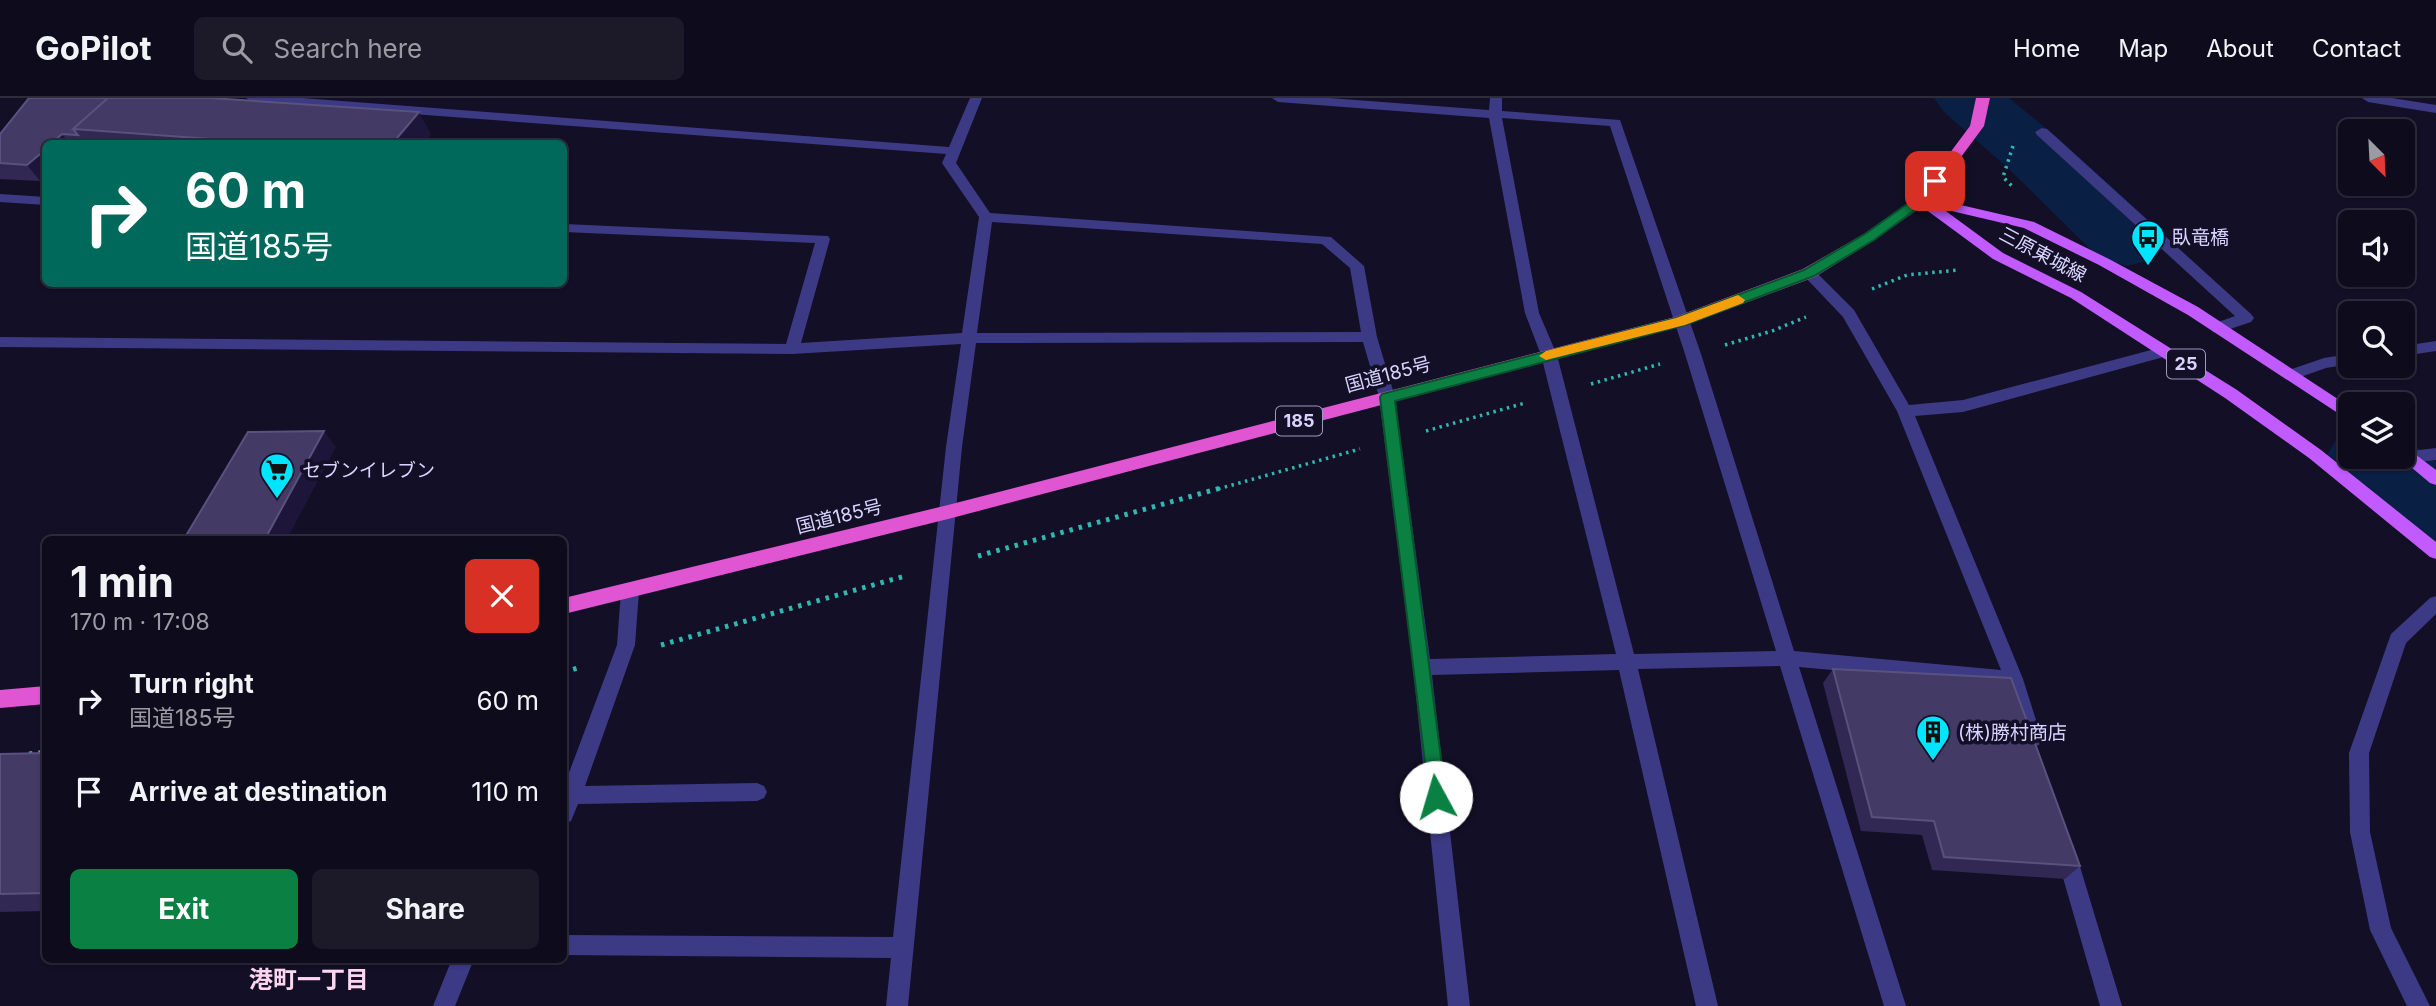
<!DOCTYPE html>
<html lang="en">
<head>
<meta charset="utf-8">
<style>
	:root { --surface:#0e0b1c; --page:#1c1929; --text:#f1f3f6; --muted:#9b9ba3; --line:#2e2b3b; --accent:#0b8043 }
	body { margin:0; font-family:Inter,"Noto Sans JP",sans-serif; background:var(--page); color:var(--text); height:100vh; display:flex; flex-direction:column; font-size:26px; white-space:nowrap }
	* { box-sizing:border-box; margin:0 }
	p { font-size:23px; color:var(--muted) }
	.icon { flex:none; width:38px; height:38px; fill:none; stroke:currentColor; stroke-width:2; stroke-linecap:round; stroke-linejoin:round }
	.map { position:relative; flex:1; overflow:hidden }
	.drawer { position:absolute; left:42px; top:438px; width:525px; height:427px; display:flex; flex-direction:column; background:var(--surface); border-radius:10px; box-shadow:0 2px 5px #0004,0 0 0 2px var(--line) }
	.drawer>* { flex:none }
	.top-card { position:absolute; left:42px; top:42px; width:525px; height:147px; border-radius:10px; box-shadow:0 2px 5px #0004,0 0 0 2px var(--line); background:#00695c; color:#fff; overflow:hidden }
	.needle { width:46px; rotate:156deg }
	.fabs { position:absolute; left:2338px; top:21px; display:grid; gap:14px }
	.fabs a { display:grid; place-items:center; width:77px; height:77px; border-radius:10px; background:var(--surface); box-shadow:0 2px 5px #0004,0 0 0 2px var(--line); font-size:35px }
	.pin { position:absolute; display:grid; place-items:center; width:60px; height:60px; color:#fff; margin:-30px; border-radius:14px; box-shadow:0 4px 10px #0006 }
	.me { position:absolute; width:77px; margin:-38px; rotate:354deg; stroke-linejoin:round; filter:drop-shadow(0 0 5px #0008) }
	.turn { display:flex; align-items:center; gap:24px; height:147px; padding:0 28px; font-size:32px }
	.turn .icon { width:91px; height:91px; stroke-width:2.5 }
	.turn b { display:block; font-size:49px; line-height:60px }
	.round { display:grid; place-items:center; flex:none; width:74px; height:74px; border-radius:10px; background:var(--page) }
	.headline { display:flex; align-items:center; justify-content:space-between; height:119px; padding:0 28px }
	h1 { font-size:42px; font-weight:700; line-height:52px }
	.cta { display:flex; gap:14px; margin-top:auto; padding:14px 28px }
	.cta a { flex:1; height:80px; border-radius:10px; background:var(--accent); color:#fff; font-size:28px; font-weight:700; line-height:80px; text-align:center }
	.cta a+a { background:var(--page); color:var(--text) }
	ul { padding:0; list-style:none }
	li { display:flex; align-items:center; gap:21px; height:91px; padding:0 28px }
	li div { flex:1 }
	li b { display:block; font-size:26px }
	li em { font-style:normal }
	header { display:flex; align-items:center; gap:42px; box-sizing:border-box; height:98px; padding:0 35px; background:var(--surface); border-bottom:2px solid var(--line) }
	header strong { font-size:33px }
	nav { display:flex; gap:38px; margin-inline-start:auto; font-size:24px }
	.search { width:490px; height:63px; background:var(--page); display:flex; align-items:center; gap:18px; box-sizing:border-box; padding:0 24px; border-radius:10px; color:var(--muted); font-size:26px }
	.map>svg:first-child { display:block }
</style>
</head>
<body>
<header>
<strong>GoPilot</strong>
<div class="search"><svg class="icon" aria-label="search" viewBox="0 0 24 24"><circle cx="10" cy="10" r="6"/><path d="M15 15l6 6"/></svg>Search here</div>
<nav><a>Home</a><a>Map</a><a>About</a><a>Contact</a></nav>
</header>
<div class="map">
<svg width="2436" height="908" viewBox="0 0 2436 908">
	<rect width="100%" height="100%" fill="#130f26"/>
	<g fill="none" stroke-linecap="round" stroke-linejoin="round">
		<path fill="#0a1f44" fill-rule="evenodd" d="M 1934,0 L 2009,0 L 2058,40 L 2154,127 L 2165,144 L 2154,161 L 2127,168 L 2100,161 L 2008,70 L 1944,14 Z
			M 2350,333 L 2350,359 L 2403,359 L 2403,338 L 2436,364 L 2436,447 L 2404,437 L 2339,382 L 2326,359 L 2339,336 Z"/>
		<path stroke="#2fb8b0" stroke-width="3.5" stroke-dasharray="2.5 4.5" stroke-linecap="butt" d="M 2013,48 L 2003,79 L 2013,89
			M 1872,191 L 1907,177 L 1959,172
			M 1725,247 L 1772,233 L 1806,219
			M 1591,286 L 1660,266
			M 1426,333 L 1525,305
			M 1218,391 L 1360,351"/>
		<path stroke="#2fb8b0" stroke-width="5" stroke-dasharray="3.5 6" stroke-linecap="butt" d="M 978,458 L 1224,389
			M 661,547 L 905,478
			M 564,574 L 578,570
			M 29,656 L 46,654"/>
		<path fill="#3d3a85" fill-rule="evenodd" d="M 246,0 L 302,0 L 949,49 L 970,0 L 982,0 L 956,65 L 990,115 L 1331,139 L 1364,168 L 1377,239 L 1395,299 L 1430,561 L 1616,556 L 1541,257 L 1525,215 L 1489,20 L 1278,4 L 1272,0 L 1329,0 L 1489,12 L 1490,0 L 1502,0 L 1502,13 L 1620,22 L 1701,256 L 1794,553 L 2001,572 L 1897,313 L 1843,219 L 1804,178 L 1802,175 L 1804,172 L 1814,172 L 1854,212 L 1909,307 L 1963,302 L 2166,248 L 2174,253 L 2171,257 L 1963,314 L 1915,318 L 2023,581 L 2042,641 L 2039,647 L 2032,649 L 2025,647 L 2007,588 L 1799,569 L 1906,908 L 1884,908 L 1780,568 L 1638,571 L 1718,908 L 1696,908 L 1619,572 L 1432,577 L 1470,908 L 1448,908 L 1413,569 L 1379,299 L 1363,244 L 976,245 L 962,349 L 908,908 L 886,908 L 891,860 L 564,857 L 564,837 L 893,839 L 946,349 L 961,246 L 792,256 L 0,249 L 0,239 L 786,246 L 815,145 L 564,134 L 564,126 L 828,138 L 830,141 L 801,245 L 962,235 L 979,119 L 942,65 L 946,56 L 252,4 ZM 1502,20 L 1610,28 L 1685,256 L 1776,553 L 1634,556 L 1557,257 L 1539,215 ZM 992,124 L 1322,146 L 1350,170 L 1361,234 L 977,235 Z
			M 2362,0 L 2392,0 L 2436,7 L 2436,15 L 2368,4 Z
			M 2042,30 L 2047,31 L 2251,216 L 2254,220 L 2251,224 L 2218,235 L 2213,234 L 2210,230 L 2213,226 L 2235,218 L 2037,37 L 2035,34 Z
			M 0,96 L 46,99 L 46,107 L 0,104 Z
			M 2436,243 L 2436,253 L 2403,258 L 2403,248 Z
			M 2350,256 L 2350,266 L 2326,270 L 2292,282 L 2284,277 L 2286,273 L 2324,260 Z
			M 2436,350 L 2436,362 L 2411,365 L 2403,359 L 2411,353 Z
			M 630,486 L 636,488 L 639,493 L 635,547 L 585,688 L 757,685 L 764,688 L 767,694 L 764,700 L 757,703 L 578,706 L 571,723 L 564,726 L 564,688 L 617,547 L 621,493 L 624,488 Z
			M 2436,498 L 2436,516 L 2406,545 L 2369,655 L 2370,734 L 2391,830 L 2430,908 L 2407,908 L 2370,832 L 2350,734 L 2349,655 L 2391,536 L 2430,500 Z
			M 2065,743 L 2072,745 L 2075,752 L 2122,908 L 2100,908 L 2055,752 L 2058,745 Z
			M 452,861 L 474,861 L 455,908 L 433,908 Z"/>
		<path fill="#c25bff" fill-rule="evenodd" d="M 1922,98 L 2034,124 L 2109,161 L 2198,209 L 2350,309 L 2350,323 L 2188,217 L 2099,167 L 2024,130 L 1943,111 L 2003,155 L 2081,194 L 2237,292 L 2321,352 L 2436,444 L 2436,461 L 2430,459 L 2309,360 L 2225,300 L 2071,200 L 1993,161 L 1917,105 L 1917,99 Z
			M 2403,347 L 2436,372 L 2436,387 L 2430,385 L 2399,359 L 2403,359 Z"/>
		<path fill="#e055d1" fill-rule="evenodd" d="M 1976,0 L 1990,0 L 1984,28 L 1927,105 L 1874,142 L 1815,179 L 1686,227 L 948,421 L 564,516 L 564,500 L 948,407 L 1675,219 L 1803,171 L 1864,136 L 1917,99 L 1970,28 Z
			M 46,588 L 46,606 L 0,610 L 0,592 Z"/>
	</g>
	<path fill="#312854" d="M 29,0 L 431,36 L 423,46 L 46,46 L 40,83 L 0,81 L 0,36 Z
		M 1833,571 L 2080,768 L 2065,781 L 1932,772 L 1922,737 L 1861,733 L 1823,585 Z
		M 46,655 L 46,813 L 0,814 L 0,656 Z"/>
	<path fill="#1d163a" d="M 419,14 L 431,36 L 423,46 L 392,46 Z
		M 62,36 L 70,46 L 51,46 Z
		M 46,51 L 46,78 L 40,83 L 27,67 Z
		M 324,333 L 336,349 L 287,441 L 265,441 Z"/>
	<path fill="#433a66" stroke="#5a527e" stroke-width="2" d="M 29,0 L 108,0 L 73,31 L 78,37 L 62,36 L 51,46 L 46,46 L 46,51 L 27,67 L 0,65 L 0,36 Z
		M 108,0 L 211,0 L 419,14 L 392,46 L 281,46 L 73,31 Z
		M 324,333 L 265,441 L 184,441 L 248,334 Z
		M 1833,571 L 2011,580 L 2080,768 L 1944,759 L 1934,723 L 1872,719 Z
		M 46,655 L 46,795 L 0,796 L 0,656 Z"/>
	<path fill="#0b8043" stroke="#07532c" stroke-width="2" d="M 1935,80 L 1941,83 L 1926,104 L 1874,142 L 1814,178 L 1685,227 L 1395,303 L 1446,699 L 1443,705 L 1436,708 L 1430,705 L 1380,299 L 1382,296 L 1676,220 L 1804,172 L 1865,136 L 1917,99 L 1931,81 Z"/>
	<path fill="#f59e0b" d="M 1738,197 L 1745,202 L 1743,205 L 1685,227 L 1546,262 L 1539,258 L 1546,253 L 1676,220 Z"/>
	<defs>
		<g id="bus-pin" transform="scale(1.75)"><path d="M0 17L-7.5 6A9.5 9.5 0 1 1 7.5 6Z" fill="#00e5ff" stroke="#130f26"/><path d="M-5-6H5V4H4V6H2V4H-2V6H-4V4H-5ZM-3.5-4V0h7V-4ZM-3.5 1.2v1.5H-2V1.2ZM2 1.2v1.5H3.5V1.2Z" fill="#111"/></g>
		<g id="supermarket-pin" transform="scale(1.75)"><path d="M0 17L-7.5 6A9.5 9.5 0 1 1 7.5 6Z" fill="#00e5ff" stroke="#130f26"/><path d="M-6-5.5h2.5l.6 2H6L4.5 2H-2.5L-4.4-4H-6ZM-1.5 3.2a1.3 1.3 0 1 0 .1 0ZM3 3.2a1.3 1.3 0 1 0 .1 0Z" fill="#111"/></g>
		<g id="building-pin" transform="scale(1.75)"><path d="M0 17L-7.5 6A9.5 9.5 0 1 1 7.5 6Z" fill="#00e5ff" stroke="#130f26"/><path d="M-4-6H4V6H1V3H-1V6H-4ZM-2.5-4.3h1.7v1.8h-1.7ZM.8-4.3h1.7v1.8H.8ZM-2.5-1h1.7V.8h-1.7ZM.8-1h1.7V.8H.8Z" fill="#111"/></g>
	</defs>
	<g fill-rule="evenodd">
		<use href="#bus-pin" x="2148" y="139"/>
		<use href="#supermarket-pin" x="277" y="372"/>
		<use href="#building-pin" x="1933" y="634"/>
	</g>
	<g text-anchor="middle" stroke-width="7" stroke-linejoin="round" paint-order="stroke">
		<g fill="#130f26" stroke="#9e99be" stroke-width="2">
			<rect x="2167" y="251.5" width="38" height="29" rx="5"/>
			<rect x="1276" y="308.5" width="46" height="29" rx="5"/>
		</g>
		<g font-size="18" font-weight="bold" fill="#d9d4ff">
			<text x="2186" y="272">25</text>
			<text x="1299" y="329">185</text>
		</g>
		<g font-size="19" fill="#d9d4ff" stroke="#130f26" text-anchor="start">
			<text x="2172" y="146">臥竜橋</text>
			<text x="302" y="379">セブンイレブン</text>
			<text x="1958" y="641">(株)勝村商店</text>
		</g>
		<g font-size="19" fill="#d9d4ff" stroke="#130f26">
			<text transform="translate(2043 156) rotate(28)" y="7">三原東城線</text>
			<text transform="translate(1388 276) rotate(-15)" y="7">国道185号</text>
			<text transform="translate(839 418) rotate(-14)" y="7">国道185号</text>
		</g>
		<g font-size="24" font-weight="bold" fill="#ffd6f0" stroke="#130f26">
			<text x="309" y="890">港町一丁目</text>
		</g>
	</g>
</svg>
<div class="fabs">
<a><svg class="needle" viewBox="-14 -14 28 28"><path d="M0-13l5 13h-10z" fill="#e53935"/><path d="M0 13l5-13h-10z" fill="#9b9ba3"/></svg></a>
<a><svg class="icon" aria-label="sound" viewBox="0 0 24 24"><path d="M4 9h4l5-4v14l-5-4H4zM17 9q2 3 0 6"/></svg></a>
<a><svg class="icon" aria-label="search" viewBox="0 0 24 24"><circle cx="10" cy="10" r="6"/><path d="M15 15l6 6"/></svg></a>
<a><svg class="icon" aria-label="layers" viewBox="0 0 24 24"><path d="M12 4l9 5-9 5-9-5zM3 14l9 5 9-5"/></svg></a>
</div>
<div class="pin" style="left:1935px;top:83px;background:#d93025"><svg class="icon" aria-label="arrive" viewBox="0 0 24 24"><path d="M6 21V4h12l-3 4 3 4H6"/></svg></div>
<svg class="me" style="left:1436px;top:699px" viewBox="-20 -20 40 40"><circle r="19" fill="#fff"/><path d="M0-13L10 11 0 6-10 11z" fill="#0b8043"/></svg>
<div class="top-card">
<div class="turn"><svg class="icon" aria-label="right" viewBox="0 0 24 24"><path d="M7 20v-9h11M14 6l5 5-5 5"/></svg><div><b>60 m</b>国道185号</div></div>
</div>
<section class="drawer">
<div class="headline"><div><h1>1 min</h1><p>170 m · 17:08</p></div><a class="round" style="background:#d93025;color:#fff"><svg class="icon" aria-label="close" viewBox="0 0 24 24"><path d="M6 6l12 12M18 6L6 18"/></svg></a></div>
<ul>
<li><svg class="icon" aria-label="right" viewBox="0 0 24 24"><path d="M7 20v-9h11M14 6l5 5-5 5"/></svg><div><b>Turn right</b><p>国道185号</p></div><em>60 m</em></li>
<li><svg class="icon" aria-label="arrive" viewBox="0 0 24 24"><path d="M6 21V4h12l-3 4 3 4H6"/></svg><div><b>Arrive at destination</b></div><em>110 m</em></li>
</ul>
<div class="cta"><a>Exit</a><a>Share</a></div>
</section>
</div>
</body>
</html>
